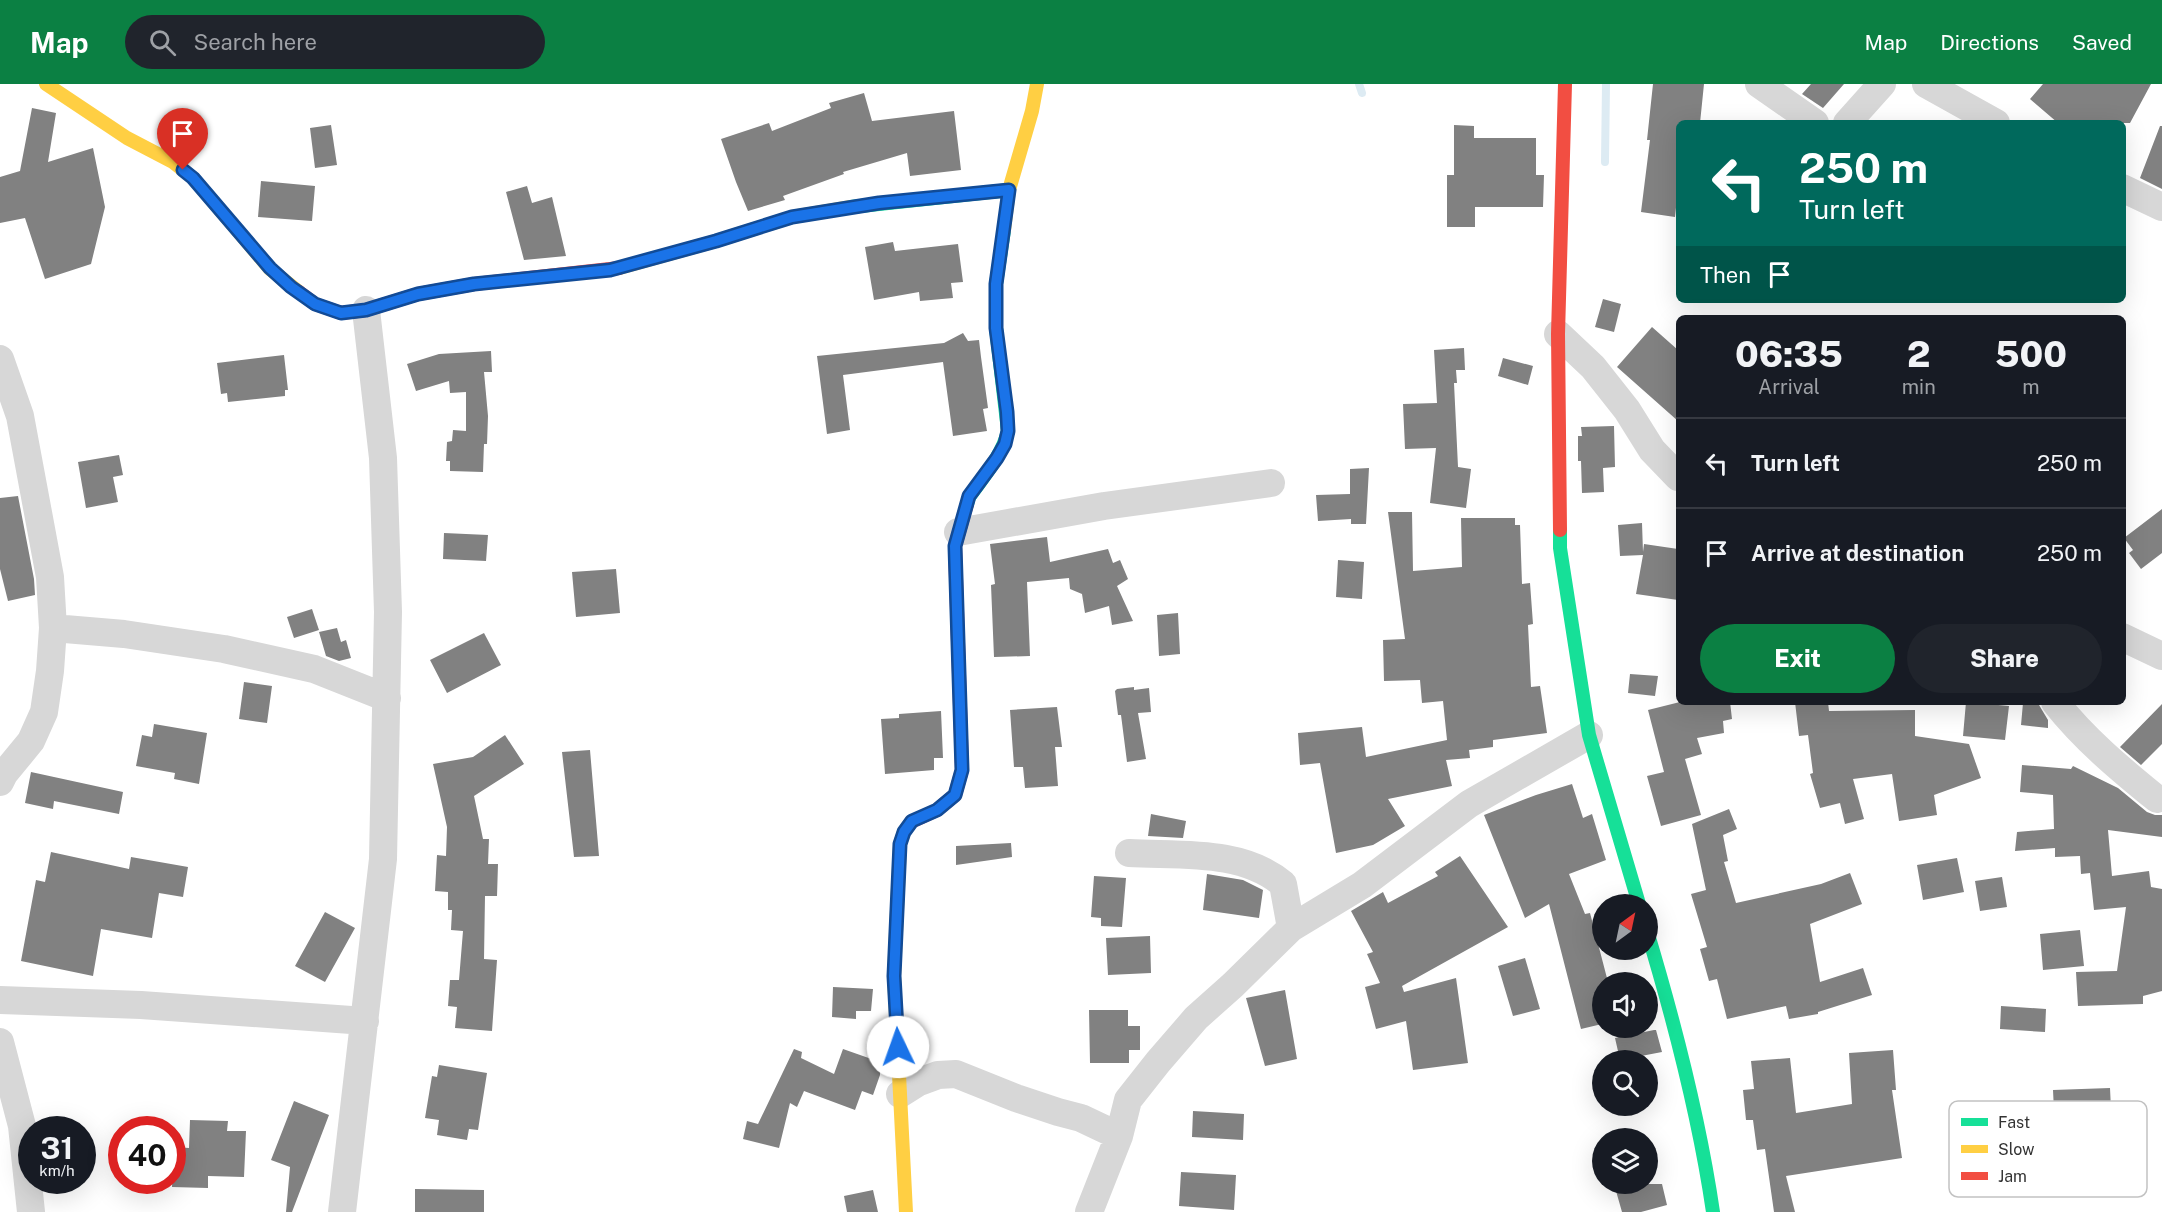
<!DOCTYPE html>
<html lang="en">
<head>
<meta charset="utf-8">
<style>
	:root { --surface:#171b24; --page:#20242c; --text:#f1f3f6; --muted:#9ea1a6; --line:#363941; --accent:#0b8043 }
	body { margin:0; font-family:"Public Sans",sans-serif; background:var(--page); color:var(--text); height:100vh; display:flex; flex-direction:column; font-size:22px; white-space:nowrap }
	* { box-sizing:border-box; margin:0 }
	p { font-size:20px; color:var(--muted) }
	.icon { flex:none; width:33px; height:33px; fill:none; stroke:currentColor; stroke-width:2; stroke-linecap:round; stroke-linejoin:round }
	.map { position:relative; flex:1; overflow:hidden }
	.drawer { position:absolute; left:1676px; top:231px; width:450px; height:390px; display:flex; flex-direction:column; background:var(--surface); border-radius:9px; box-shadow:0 6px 24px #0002 }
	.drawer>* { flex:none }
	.hud { position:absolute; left:1676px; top:36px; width:450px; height:183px; border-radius:9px; box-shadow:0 6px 24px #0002; background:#00695c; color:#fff; overflow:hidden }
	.needle { width:39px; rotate:33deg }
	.fabs { position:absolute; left:1592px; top:810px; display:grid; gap:12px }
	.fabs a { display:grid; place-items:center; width:66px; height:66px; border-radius:50%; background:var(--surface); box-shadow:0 6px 24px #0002; font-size:30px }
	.speed { position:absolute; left:18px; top:1032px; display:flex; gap:12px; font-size:30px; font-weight:700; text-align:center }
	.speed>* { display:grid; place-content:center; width:78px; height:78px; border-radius:50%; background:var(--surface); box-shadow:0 6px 24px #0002; line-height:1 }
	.speed small { font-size:15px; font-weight:400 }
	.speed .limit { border:9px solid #d22; background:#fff; color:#111 }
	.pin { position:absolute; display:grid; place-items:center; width:51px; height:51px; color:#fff; margin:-62px -26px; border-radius:50% 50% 50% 0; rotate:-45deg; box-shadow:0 0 6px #0007 }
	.pin .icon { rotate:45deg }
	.me { position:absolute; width:66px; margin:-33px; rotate:357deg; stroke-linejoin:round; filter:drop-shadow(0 0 4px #0008) }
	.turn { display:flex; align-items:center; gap:21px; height:126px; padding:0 24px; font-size:27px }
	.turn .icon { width:78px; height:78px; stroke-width:2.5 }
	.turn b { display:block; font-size:42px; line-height:51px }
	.then { display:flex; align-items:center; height:57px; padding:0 24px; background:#0003; gap:12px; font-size:22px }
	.eta { display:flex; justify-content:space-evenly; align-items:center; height:102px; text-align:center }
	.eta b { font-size:36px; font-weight:800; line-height:42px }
	.cta { display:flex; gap:12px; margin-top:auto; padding:12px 24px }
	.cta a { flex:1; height:69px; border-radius:36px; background:var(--accent); color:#fff; font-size:24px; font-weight:800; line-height:69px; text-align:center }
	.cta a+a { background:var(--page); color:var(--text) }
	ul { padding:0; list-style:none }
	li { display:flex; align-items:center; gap:18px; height:90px; padding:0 24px; border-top:2px solid var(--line) }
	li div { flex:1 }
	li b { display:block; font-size:22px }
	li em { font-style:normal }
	header { display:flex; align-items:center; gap:36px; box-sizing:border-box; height:84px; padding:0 30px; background:var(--accent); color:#fff }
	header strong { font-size:28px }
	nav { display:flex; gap:33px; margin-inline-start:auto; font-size:21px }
	.search { width:420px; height:54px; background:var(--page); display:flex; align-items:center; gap:15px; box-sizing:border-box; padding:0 21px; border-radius:33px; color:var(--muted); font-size:22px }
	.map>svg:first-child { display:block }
</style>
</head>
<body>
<header>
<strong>Map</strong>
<div class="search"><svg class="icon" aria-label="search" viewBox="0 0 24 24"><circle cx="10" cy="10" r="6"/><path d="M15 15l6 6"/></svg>Search here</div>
<nav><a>Map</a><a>Directions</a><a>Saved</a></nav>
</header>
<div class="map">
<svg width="2162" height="1128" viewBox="0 0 2162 1128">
	<rect width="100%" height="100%" fill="#fff"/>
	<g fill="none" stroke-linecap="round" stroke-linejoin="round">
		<path stroke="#ddebf3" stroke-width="8" d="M 1359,0 L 1362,9
			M 1605,78 L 1606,0"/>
	</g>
	<path fill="#818181" d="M 1653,0 L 1704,0 L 1700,39 L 1678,39 L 1678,105 L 1675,133 L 1641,128 L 1650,56 L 1647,56 Z
		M 1811,0 L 1844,0 L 1823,24 L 1802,10 Z
		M 2043,0 L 2151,0 L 2130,39 L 2058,39 L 2030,15 Z
		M 864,9 L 872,37 L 954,27 L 961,86 L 910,92 L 907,69 L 843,88 L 844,90 L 783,112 L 785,116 L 748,127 L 736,98 L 721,55 L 769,39 L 772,47 L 831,24 L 829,19 Z
		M 32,24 L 56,29 L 48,78 L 93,64 L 105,123 L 91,180 L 45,195 L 25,134 L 0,139 L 0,93 L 20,87 Z
		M 331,41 L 337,81 L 315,84 L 310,44 Z
		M 1454,41 L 1474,42 L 1474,54 L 1536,54 L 1536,91 L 1544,91 L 1543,123 L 1475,123 L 1475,143 L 1447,143 L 1447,91 L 1454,91 Z
		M 2160,42 L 2162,42 L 2162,105 L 2140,94 Z
		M 261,97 L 315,102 L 312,137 L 258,133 Z
		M 527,102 L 532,119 L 552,113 L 566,172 L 524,176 L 506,108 Z
		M 893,158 L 895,167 L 958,160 L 963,198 L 951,199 L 953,214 L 920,217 L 919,208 L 874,216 L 865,163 Z
		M 1603,215 L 1621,220 L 1614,248 L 1595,243 Z
		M 1652,243 L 1678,266 L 1678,337 L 1617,283 Z
		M 963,249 L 968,257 L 979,256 L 981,273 L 977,273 L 981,273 L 988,324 L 983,325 L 987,347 L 953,352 L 943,278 L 843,291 L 850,346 L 827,350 L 817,272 L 944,259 Z
		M 1464,264 L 1465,286 L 1456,286 L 1457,299 L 1454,299 L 1458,383 L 1471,385 L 1466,424 L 1430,419 L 1436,364 L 1405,365 L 1403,320 L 1437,319 L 1434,266 Z
		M 491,267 L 492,288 L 484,288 L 488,332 L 487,360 L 484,360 L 483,388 L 450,387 L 450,377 L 446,377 L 447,358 L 452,357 L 453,346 L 466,347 L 466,308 L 450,309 L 449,297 L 416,307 L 407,280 L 439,270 Z
		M 284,271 L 288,306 L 285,306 L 285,312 L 228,318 L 227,309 L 221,310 L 217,279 Z
		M 1503,274 L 1533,282 L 1528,301 L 1498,292 Z
		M 1614,342 L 1615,383 L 1603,384 L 1604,408 L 1582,409 L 1581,377 L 1578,377 L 1578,352 L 1582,352 L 1581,343 Z
		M 119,371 L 123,391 L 113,393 L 118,418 L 86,424 L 78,378 Z
		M 1369,384 L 1366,440 L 1351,440 L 1351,435 L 1318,437 L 1316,411 L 1350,410 L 1350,385 Z
		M 18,412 L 34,495 L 35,511 L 8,517 L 0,485 L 0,414 Z
		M 2162,425 L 2162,469 L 2141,485 L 2129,469 L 2133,466 L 2124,454 Z
		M 1388,428 L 1412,428 L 1413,487 L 1462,483 L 1461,434 L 1515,434 L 1515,441 L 1520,441 L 1522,500 L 1530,499 L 1533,540 L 1528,541 L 1531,603 L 1540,602 L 1547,649 L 1493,656 L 1493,663 L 1469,666 L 1470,674 L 1446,676 L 1452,702 L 1388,715 L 1405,742 L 1373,761 L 1336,769 L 1320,679 L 1300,681 L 1298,649 L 1362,643 L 1366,673 L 1447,656 L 1443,617 L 1422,619 L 1420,596 L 1384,597 L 1383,556 L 1405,555 Z
		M 1642,439 L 1643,468 L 1644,460 L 1678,465 L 1678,516 L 1636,510 L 1643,471 L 1620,472 L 1618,441 Z
		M 444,449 L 488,451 L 486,477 L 443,475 Z
		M 1047,453 L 1050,478 L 1108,465 L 1113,479 L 1120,476 L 1128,495 L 1117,502 L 1133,537 L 1112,541 L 1109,522 L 1085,529 L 1082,510 L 1070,505 L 1069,494 L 1027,498 L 1030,572 L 994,573 L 991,501 L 995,500 L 990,460 Z
		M 1338,476 L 1364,478 L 1362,515 L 1336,513 Z
		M 616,485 L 620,529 L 576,533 L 572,488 Z
		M 312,525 L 319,546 L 294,554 L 287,533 Z
		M 1178,529 L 1180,570 L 1159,572 L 1157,531 Z
		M 337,544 L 341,558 L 346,556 L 351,574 L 339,577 L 326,572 L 319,548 Z
		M 484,549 L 501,581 L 447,609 L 430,576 Z
		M 1630,590 L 1658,592 L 1655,612 L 1628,609 Z
		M 244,598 L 272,602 L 267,639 L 239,635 Z
		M 1134,603 L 1134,606 L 1149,604 L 1151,628 L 1138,629 L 1146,675 L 1127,678 L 1121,631 L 1118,631 L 1115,607 L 1117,605 Z
		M 1680,618 L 1730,618 L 1732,635 L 1723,637 L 1724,649 L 1697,654 L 1702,670 L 1685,675 L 1701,731 L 1661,742 L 1647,692 L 1664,688 L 1648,626 Z
		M 1795,618 L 1828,618 L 1829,627 L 1915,626 L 1915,652 L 1969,660 L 1981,694 L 1934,711 L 1937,731 L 1899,737 L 1892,690 L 1853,695 L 1864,735 L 1845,740 L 1840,719 L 1820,724 L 1810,690 L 1813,689 L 1808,651 L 1799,652 Z
		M 1966,618 L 2009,622 L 2005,656 L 1963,652 Z
		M 2023,619 L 2039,621 L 2048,636 L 2048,644 L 2021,641 Z
		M 2162,620 L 2162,660 L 2141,681 L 2120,663 Z
		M 1057,623 L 1062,663 L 1055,663 L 1058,702 L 1025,704 L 1023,683 L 1014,683 L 1010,626 Z
		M 941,627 L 943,674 L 934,674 L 934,686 L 885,690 L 881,635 L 899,634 L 899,630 Z
		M 154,640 L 207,649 L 199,700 L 174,695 L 175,689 L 136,682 L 142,651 L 152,653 Z
		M 505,651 L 524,680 L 474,712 L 483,755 L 489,755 L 488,780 L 498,780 L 497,812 L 485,812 L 484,875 L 497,876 L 492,947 L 455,944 L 457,923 L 448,922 L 450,896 L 459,896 L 463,847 L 451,846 L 452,826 L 448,826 L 448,808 L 435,807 L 437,771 L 446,772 L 447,743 L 433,680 L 473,673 Z
		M 590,666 L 599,772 L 574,773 L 562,668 Z
		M 2022,681 L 2071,685 L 2073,682 L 2118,704 L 2147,728 L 2155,731 L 2162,731 L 2162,753 L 2108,746 L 2112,792 L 2149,787 L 2151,803 L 2162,805 L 2162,907 L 2143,912 L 2143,920 L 2078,922 L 2076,888 L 2117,887 L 2126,823 L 2094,826 L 2090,789 L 2081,790 L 2080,772 L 2055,773 L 2055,764 L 2015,767 L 2017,748 L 2054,745 L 2053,711 L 2020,708 Z
		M 31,688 L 123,708 L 119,730 L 54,717 L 53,725 L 25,719 Z
		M 1572,700 L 1583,734 L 1592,730 L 1606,776 L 1569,790 L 1585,830 L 1590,829 L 1608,898 L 1602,898 L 1602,940 L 1581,945 L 1549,820 L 1525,834 L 1484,731 L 1536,711 Z
		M 1729,725 L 1737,745 L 1723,751 L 1728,777 L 1724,778 L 1736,819 L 1821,800 L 1850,789 L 1862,820 L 1810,840 L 1820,898 L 1863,884 L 1872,911 L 1818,928 L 1818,930 L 1789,935 L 1786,922 L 1727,935 L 1717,895 L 1709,897 L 1700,865 L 1707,863 L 1691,810 L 1706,806 L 1692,740 Z
		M 1151,730 L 1186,737 L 1183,754 L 1148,752 Z
		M 1011,759 L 1012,773 L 956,781 L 956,762 Z
		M 51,768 L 129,785 L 131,773 L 188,783 L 183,813 L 159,809 L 152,854 L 101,845 L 93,892 L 21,877 L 36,796 L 45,798 Z
		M 1460,772 L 1508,843 L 1402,902 L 1404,908 L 1456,894 L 1468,979 L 1413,986 L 1406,937 L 1376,945 L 1365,903 L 1380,899 L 1367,870 L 1373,868 L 1351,827 L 1383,808 L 1388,819 L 1438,792 L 1435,788 Z
		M 1957,774 L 1964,808 L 1923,816 L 1917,781 Z
		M 1207,790 L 1243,796 L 1263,806 L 1259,834 L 1203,826 Z
		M 1094,792 L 1126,794 L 1122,843 L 1101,842 L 1101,834 L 1091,833 Z
		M 2002,793 L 2007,823 L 1980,827 L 1975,797 Z
		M 325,828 L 355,844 L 325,898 L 295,882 Z
		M 2080,846 L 2084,882 L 2043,886 L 2040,850 Z
		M 1150,852 L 1151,889 L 1108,891 L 1106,854 Z
		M 1525,874 L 1540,925 L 1513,932 L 1498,882 Z
		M 833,903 L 873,905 L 871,927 L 856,927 L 856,935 L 832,933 Z
		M 1285,906 L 1297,975 L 1265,982 L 1246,914 Z
		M 2001,922 L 2046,925 L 2045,948 L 2000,945 Z
		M 1089,926 L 1128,926 L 1128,942 L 1140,942 L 1140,966 L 1129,966 L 1129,979 L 1090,979 Z
		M 1654,946 L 1656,946 L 1662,968 L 1620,976 L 1615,954 Z
		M 794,965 L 802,968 L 801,974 L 834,990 L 843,965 L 880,978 L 880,991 L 873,1011 L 862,1007 L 855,1026 L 804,1007 L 797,1023 L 790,1019 L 779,1064 L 743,1055 L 747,1037 L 758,1040 Z
		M 1893,966 L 1896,1006 L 1892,1006 L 1902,1074 L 1786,1092 L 1795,1128 L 1774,1128 L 1765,1065 L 1757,1066 L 1753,1036 L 1746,1036 L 1743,1006 L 1754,1005 L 1751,977 L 1790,974 L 1796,1029 L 1852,1020 L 1849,969 Z
		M 439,981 L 487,989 L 478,1046 L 469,1045 L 467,1056 L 437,1051 L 439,1036 L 425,1034 L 432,992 L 437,993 Z
		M 2110,1004 L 2112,1046 L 2055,1048 L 2053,1006 Z
		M 294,1017 L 329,1031 L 292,1128 L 286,1128 L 290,1083 L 271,1076 Z
		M 1193,1027 L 1244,1030 L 1243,1056 L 1192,1053 Z
		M 190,1036 L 228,1037 L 227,1047 L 246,1047 L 244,1093 L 208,1092 L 208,1104 L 172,1103 L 174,1063 L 189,1064 Z
		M 1181,1088 L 1236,1091 L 1234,1126 L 1179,1122 Z
		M 1614,1100 L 1662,1100 L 1667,1121 L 1641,1128 L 1622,1128 Z
		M 415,1105 L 484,1106 L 484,1128 L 415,1128 Z
		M 873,1106 L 878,1128 L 847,1128 L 844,1112 Z"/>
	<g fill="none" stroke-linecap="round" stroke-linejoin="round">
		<path stroke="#d7d7d7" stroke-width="28" d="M 1759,0 L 1815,39
			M 1926,0 L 1996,39
			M 1847,39 L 1882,0
			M 2122,104 L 2162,123
			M 1558,250 L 1593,283 L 1627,326 L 1652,366 L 1678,393
			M 0,275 L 20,332 L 50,493 L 53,544 L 50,587 L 44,628 L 31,657 L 4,690 L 0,698
			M 958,448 L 1104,422 L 1271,399
			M 53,544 L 124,550 L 224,565 L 314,585 L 387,614
			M 2122,553 L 2162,572
			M 2055,618 C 2084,655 2120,685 2157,715
			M 1129,769 C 1180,772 1242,765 1283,800 L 1291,844
			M 0,916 L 141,921 L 365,937
			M 0,958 L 22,1042 L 31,1128
			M 900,1010 L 919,998 L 938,991 L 956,990 L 1016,1014 L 1058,1028 L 1081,1034 L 1119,1052
			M 342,1128 L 383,775 L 388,528 L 383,374 L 366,226
			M 1089,1128 L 1119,1052 L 1128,1016 L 1158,978 L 1196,934 L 1233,901 L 1291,844 L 1362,801 L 1469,720 L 1589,651"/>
		<path stroke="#16e098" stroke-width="14" d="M 851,123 L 1009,106
			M 967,420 L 969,413 C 984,392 1002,372 1008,347 L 996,244 L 996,200 L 1004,146
			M 1560,446 L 1560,464 L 1589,651 L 1639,820
			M 1647,847 C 1675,940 1699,1032 1713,1128"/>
		<path stroke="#ffcf43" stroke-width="14" d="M 46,0 L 127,54 L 173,78 L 193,94 L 270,185 L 299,208
			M 1004,146 L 1009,106 L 1032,27 L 1037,0
			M 619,184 L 716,157 L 792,133 L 851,123
			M 906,1128 L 894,892 L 900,760 L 904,748 L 911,738"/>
		<path stroke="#f24e42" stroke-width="14" d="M 299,208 L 315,220 L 341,229 L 366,226 L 418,210 L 474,200 L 619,184
			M 1560,446 L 1558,250 L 1565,0
			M 911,738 L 937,726 L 955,711 L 962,686 L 955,462 L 967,420"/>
	</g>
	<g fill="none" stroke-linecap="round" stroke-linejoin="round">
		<g stroke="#114b97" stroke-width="15">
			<path id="route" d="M 183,86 L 193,94 L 270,184 L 291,203 L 315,220 L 341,229 L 366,226 L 418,210 L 474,200 L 610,186 L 716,157 L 792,133 L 879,119 L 1009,106 L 996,200 L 996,244 L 1007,328 L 1008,347 L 1005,360 L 997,374 L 969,412 L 955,462 L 962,686 L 955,711 L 937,726 L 912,737 L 904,748 L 900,760 L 894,892 L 898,963"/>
		</g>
		<use href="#route" stroke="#1a73e8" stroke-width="10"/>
	</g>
	<rect x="1949" y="1017" width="198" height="96" rx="9" fill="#fff" stroke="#c2c2c2" stroke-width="1.5"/>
	<rect x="1961" y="1034" width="27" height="8" fill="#16e098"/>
	<rect x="1961" y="1061" width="27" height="8" fill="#ffcf43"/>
	<rect x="1961" y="1088" width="27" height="8" fill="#f24e42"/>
	<g font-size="16" fill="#333">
		<text x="1998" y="1044">Fast</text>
		<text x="1998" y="1071">Slow</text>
		<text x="1998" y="1098">Jam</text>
	</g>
</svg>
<div class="fabs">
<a><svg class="needle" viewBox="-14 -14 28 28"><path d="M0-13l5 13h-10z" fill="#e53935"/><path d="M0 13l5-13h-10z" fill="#9ea1a6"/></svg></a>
<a><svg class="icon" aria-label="sound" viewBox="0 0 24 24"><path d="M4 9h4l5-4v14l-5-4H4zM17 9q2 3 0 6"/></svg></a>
<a><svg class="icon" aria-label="search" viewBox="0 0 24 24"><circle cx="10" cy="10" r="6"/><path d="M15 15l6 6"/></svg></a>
<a><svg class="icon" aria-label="layers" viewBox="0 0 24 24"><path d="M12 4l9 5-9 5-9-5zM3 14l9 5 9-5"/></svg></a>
</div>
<div class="speed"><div>31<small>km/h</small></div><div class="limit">40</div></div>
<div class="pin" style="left:183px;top:86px;background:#d93025"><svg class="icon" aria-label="arrive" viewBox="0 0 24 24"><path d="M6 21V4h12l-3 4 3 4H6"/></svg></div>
<svg class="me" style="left:898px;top:963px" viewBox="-20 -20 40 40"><circle r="19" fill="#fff"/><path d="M0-13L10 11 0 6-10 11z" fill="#1a73e8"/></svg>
<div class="hud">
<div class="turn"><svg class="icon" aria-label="left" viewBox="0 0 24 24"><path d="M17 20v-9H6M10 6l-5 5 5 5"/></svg><div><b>250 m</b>Turn left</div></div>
<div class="then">Then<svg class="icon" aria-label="arrive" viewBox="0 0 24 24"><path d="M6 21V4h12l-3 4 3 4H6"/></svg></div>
</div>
<section class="drawer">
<div class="eta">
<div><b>06:35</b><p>Arrival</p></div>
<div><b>2</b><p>min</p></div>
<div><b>500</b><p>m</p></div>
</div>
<ul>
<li><svg class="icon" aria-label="left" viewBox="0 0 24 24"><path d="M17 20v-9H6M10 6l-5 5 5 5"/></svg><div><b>Turn left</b></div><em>250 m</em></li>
<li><svg class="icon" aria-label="arrive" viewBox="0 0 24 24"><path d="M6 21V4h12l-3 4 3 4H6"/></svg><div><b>Arrive at destination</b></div><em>250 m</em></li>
</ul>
<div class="cta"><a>Exit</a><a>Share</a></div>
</section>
</div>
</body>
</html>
